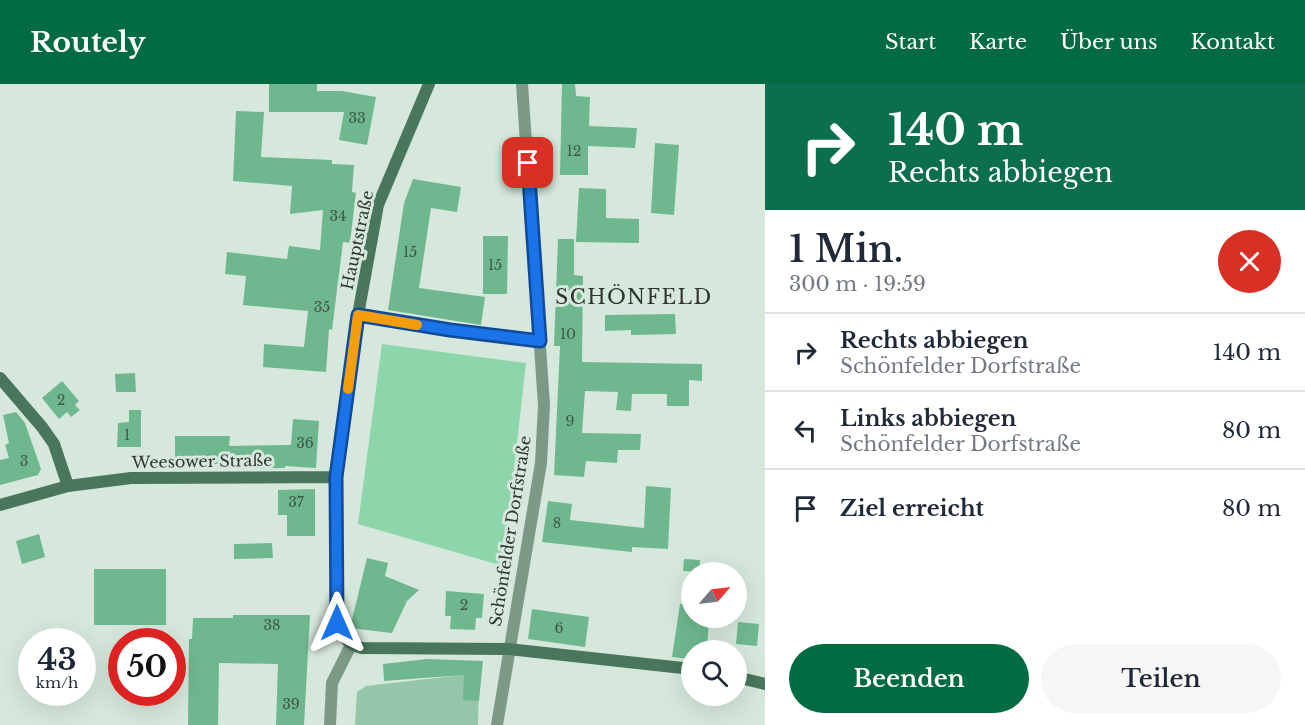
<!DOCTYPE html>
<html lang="de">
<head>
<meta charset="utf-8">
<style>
	:root { --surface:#fff; --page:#f6f6f7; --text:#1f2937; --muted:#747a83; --line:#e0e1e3; --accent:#036b41 }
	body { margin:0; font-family:"Libre Baskerville",serif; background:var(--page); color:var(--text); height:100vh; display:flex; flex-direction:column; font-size:22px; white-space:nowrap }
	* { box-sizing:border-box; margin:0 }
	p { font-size:20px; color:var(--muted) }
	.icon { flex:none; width:33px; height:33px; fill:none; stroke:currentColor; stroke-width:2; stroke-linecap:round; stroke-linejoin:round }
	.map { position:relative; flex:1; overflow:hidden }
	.details { display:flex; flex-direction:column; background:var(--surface); width:540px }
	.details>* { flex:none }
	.hud { background:#0b6e4f; color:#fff; overflow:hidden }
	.needle { width:39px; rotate:62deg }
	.controls { position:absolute; left:681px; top:478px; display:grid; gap:12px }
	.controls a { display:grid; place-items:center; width:66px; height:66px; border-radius:50%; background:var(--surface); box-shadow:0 6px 24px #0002; font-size:30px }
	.speed { position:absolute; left:18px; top:544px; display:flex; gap:12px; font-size:30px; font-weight:700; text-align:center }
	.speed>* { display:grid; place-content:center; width:78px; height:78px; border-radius:50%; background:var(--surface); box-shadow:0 6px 24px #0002; line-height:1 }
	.speed small { font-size:15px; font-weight:400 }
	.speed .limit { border:9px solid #d22; background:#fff; color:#111 }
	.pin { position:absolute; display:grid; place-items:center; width:51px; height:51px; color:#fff; margin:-26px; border-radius:12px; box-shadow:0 3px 9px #0006 }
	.me { position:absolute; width:66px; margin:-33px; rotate:0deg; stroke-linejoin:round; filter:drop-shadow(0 0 4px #0008) }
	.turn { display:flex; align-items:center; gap:21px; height:126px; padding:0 24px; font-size:27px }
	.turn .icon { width:78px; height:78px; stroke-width:2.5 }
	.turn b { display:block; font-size:42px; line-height:51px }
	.round { display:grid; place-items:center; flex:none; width:63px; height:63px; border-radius:32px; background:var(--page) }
	.summary { display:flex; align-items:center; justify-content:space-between; height:102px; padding:0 24px }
	h1 { font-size:36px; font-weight:600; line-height:45px }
	.button { display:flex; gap:12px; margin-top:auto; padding:12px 24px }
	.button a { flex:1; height:69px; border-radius:36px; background:var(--accent); color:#fff; font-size:24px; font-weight:600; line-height:69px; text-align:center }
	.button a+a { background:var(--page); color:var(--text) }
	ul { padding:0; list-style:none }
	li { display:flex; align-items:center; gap:18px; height:78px; padding:0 24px; border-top:2px solid var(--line) }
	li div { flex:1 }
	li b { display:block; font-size:22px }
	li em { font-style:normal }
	header { display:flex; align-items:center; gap:36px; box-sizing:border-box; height:84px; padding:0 30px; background:var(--accent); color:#fff }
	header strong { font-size:28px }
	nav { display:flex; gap:33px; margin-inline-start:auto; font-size:21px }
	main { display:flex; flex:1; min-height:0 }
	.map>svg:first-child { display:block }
</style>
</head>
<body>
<header>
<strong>Routely</strong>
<nav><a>Start</a><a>Karte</a><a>Über uns</a><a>Kontakt</a></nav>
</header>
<main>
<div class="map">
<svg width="765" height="641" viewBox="0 0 765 641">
	<rect width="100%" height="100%" fill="#d6e8dc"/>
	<path fill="#96c6a9" d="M 479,589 L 478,641 L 355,641 L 357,608 L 366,602 Z"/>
	<path fill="#8dd6ab" d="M 382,260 L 526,279 L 503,482 L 358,440 Z"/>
	<path fill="#6fb88f" d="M 269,0 L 317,0 L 317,7 L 342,7 L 376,13 L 367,61 L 339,56 L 344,28 L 269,28 Z
		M 562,0 L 575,0 L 576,12 L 590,13 L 589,42 L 637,44 L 635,64 L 588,62 L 588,91 L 560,91 Z
		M 236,27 L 264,28 L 261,73 L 332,76 L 332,80 L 354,81 L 352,108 L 356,109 L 350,159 L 343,158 L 332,246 L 329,245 L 326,288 L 263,283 L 264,260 L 304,263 L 308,227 L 243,221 L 246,192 L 225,190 L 227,168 L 287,175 L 289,162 L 320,166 L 323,126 L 290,130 L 292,102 L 233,97 Z
		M 655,59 L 679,61 L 674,131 L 651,129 Z
		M 413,95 L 461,103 L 457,128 L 431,124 L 419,204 L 485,213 L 481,241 L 388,226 L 404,119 Z
		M 579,104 L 606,105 L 606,134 L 639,135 L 639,159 L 576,158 Z
		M 483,152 L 508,152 L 507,210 L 483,210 Z
		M 558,155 L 574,155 L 574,191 L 583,192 L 582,278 L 702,280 L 702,297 L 689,296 L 689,322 L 667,322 L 667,310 L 632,310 L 631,327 L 616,326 L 618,308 L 585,307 L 582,349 L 641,350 L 640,366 L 618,366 L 617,379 L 586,377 L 584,393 L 554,391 L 560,262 L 554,262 Z
		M 675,230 L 676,250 L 631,251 L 631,246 L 605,247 L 605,231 Z
		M 135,289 L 136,308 L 116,308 L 115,290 Z
		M 62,297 L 79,317 L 75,321 L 80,326 L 71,333 L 67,328 L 59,335 L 42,314 Z
		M 129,326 L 141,326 L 141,363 L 117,363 L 118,339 L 129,338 Z
		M 16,328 L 25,339 L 41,385 L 38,391 L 0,401 L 0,376 L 9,374 L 5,361 L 9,359 L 3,331 Z
		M 293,335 L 319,337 L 316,384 L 285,382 L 285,384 L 230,385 L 230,380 L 175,380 L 175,352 L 230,352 L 229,362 L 291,361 Z
		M 646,402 L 671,404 L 668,465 L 632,463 L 632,468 L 542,458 L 548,417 L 572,420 L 570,436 L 644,444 Z
		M 315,405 L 315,452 L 287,452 L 287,431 L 278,431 L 278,406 Z
		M 39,450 L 45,473 L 22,480 L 16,457 Z
		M 272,459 L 273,474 L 234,475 L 234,460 Z
		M 367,474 L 388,479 L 385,492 L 419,506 L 407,517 L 392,549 L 350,544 Z
		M 684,475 L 700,476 L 699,488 L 683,487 Z
		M 94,485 L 166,485 L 166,541 L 94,541 Z
		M 446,507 L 484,510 L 482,534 L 476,534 L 475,546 L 450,545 L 451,532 L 445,532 Z
		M 680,520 L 692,521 L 692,534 L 709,534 L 707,567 L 692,567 L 692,575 L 672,573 Z
		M 532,525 L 589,533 L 585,563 L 528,555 Z
		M 233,531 L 310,531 L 304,641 L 276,641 L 278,580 L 219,579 L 218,641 L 188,641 L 189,555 L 192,555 L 193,534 L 233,534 Z
		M 738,538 L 759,540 L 757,562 L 736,560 Z
		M 427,575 L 483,577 L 479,617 L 463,616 L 464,591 L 384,597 L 383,580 Z"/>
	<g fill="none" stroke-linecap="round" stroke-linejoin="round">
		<path stroke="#7c9987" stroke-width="12" d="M 358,231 L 450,246 L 540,257
			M 330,641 L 332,599 L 351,561
			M 497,641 L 541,379 L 544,321 L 522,0"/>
		<path stroke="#49765c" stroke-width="12" d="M 429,0 L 378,121 L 358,231 L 336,393 L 337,539 C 343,553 347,560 362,564 L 508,565 L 692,585
			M 0,294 L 42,343 L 54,360 L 68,402
			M 0,421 L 68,402 L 131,394 L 336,393
			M 736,593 L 765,600"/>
	</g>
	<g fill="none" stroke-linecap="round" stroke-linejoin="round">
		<g stroke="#114b97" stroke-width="15">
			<path id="route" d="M 337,539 L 336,393 L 358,231 L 450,246 L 540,257 L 528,79"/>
		</g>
		<use href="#route" stroke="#1a73e8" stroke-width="10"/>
		<path stroke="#f59e0b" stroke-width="10" d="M 348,305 L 358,231 L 417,241"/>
	</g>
	<g text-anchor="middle" stroke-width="6" stroke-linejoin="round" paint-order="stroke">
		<g font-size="14" fill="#3f5648">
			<text x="357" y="39">33</text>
			<text x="574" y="72">12</text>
			<text x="338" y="137">34</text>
			<text x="410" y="173">15</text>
			<text x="495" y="186">15</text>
			<text x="322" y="228">35</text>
			<text x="568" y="255">10</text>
			<text x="61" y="321">2</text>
			<text x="570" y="342">9</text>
			<text x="127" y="356">1</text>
			<text x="305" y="364">36</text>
			<text x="24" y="382">3</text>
			<text x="296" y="423">37</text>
			<text x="557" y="444">8</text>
			<text x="464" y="526">2</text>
			<text x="272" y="546">38</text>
			<text x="559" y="549">6</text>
			<text x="291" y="625">39</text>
		</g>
		<g font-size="16" fill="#2f3531" stroke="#d6e8dc">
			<text transform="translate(357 156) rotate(-78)" y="6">Hauptstraße</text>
			<text transform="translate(202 377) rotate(-1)" y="6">Weesower Straße</text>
			<text transform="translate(510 447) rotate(-81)" y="6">Schönfelder Dorfstraße</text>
		</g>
		<g font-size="20" letter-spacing="1.5" fill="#2f3531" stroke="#d6e8dc">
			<text x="634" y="220">SCHÖNFELD</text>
		</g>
	</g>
</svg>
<div class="controls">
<a><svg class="needle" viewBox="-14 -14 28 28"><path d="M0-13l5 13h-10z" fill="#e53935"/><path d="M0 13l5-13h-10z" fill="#747a83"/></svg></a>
<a><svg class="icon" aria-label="search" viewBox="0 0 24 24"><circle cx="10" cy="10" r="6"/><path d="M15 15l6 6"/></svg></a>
</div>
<div class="speed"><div>43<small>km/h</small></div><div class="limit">50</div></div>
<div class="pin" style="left:528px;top:79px;background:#d93025"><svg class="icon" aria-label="arrive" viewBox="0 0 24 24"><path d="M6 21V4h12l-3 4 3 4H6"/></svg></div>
<svg class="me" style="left:337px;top:539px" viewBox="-20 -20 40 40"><path d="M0-17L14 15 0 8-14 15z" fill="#1a73e8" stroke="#fff" stroke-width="4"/></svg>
</div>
<section class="details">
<div class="hud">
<div class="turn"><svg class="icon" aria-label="right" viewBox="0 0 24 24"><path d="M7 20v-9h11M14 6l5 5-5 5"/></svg><div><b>140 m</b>Rechts abbiegen</div></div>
</div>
<div class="summary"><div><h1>1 Min.</h1><p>300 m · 19:59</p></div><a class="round" style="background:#d93025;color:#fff"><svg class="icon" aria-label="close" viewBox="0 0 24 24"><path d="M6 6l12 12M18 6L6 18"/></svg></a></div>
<ul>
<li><svg class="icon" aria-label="right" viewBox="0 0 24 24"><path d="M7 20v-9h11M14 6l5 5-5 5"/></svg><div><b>Rechts abbiegen</b><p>Schönfelder Dorfstraße</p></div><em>140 m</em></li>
<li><svg class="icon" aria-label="left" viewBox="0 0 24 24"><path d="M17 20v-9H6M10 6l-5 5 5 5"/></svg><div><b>Links abbiegen</b><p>Schönfelder Dorfstraße</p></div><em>80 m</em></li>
<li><svg class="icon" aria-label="arrive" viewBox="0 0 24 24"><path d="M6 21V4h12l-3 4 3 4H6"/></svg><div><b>Ziel erreicht</b></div><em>80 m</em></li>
</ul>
<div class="button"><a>Beenden</a><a>Teilen</a></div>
</section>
</main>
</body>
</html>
